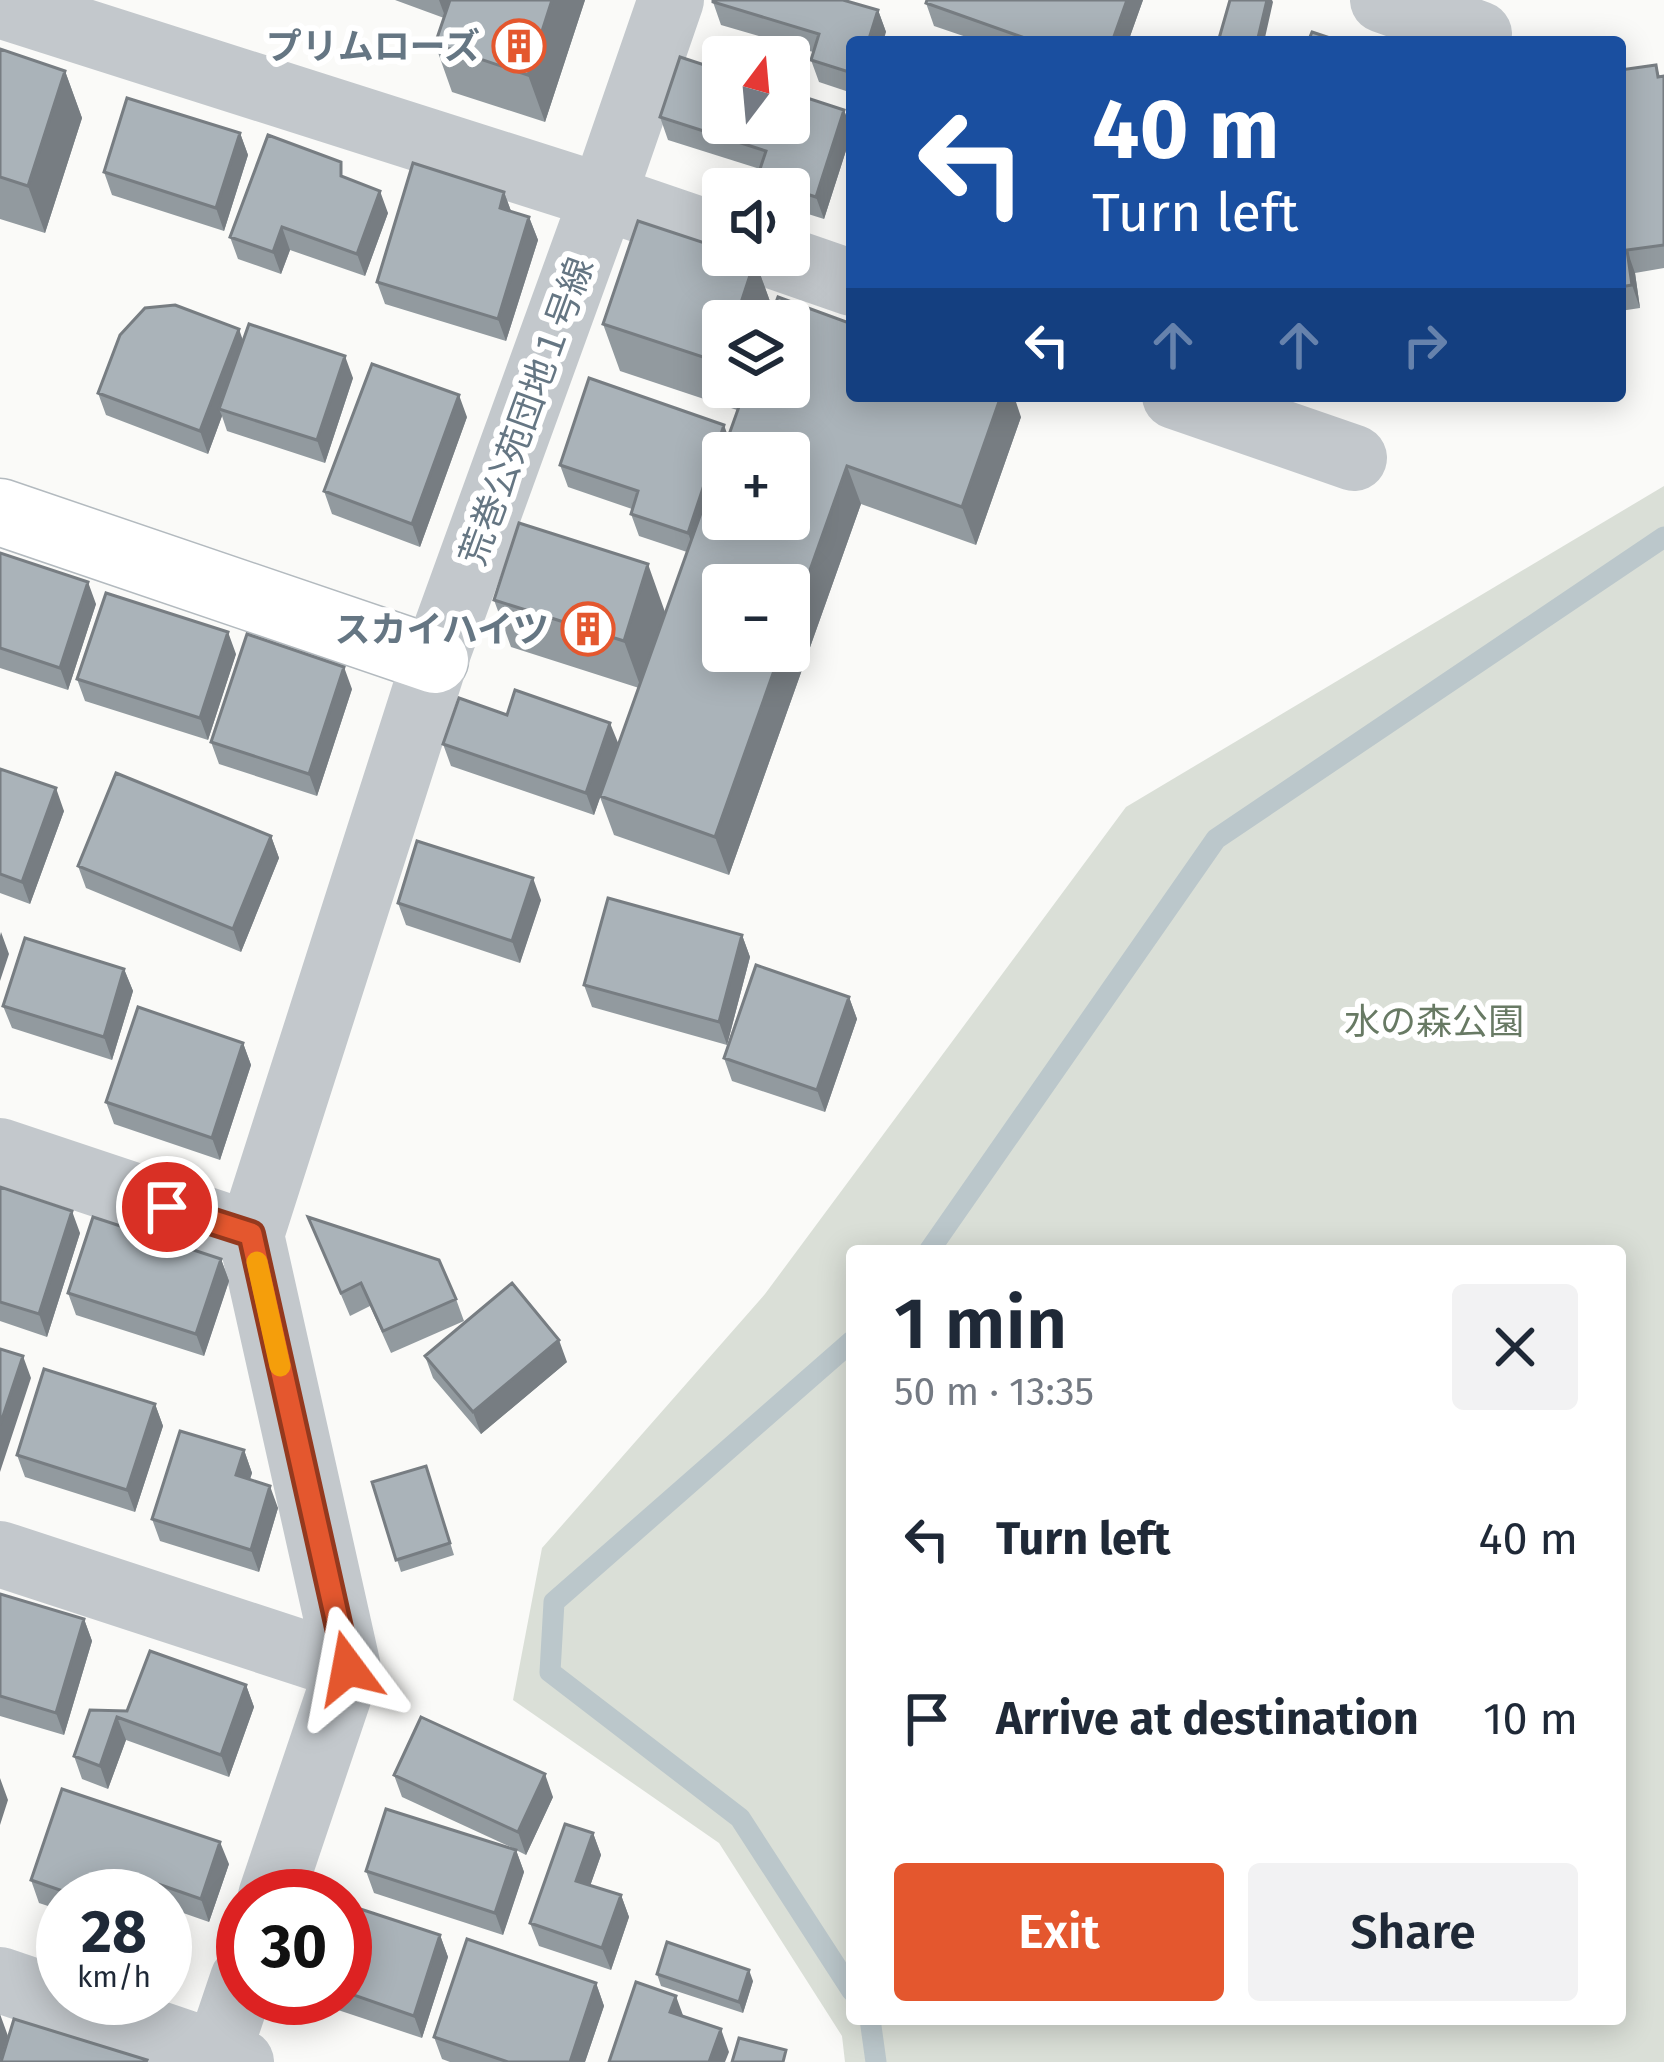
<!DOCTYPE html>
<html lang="en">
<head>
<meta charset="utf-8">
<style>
	:root { --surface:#fff; --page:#f2f2f3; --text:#1f2937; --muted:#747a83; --accent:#e4572e }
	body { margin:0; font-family:"Fira Sans","Noto Sans JP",sans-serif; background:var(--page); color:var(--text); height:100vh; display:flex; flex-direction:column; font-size:45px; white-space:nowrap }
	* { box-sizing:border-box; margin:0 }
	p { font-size:39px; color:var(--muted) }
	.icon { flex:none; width:66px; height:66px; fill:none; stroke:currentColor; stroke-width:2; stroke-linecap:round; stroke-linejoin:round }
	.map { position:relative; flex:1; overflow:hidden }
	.side { position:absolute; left:846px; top:1245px; width:780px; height:780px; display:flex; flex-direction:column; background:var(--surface); border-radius:12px; box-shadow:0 6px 30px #0003 }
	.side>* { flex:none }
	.hud { position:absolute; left:846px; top:36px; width:780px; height:366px; border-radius:12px; box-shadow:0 6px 30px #0003; background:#1a4fa0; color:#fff; overflow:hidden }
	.needle { width:78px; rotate:16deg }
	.controls { position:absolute; left:702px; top:36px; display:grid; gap:24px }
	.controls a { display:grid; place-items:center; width:108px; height:108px; border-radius:12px; background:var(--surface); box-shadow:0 6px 30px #0003; font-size:60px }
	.speed { position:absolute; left:36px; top:1869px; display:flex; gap:24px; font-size:60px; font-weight:700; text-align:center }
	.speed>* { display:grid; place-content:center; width:156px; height:156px; border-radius:50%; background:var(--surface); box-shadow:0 6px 30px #0003; line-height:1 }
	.speed small { font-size:30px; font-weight:400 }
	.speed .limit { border:18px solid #d22; background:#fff; color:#111 }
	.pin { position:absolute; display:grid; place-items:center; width:102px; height:102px; color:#fff; margin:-51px; border:6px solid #fff; border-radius:50%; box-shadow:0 3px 12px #0007 }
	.me { position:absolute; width:132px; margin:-66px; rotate:347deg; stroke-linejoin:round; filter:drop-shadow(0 0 9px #0008) }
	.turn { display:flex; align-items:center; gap:42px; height:252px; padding:0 48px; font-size:54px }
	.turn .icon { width:156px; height:156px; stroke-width:2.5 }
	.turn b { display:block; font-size:84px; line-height:102px }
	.lanes { display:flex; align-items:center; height:114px; padding:0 48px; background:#0003; justify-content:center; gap:60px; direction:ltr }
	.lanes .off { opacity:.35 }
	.round { display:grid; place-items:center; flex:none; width:126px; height:126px; border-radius:12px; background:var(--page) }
	.summary { display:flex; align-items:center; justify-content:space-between; height:204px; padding:0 48px }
	h1 { font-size:72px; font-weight:600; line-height:90px }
	.primary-button { display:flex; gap:24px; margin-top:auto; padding:24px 48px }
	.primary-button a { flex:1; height:138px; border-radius:12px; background:var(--accent); color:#fff; font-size:48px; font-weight:600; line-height:138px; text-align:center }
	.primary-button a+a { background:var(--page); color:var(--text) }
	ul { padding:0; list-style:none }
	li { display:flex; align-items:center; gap:36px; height:180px; padding:0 48px }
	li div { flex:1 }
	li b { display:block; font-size:45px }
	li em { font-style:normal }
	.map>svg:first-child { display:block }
</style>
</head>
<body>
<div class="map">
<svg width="1664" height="2062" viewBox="0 0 1664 2062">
	<rect width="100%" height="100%" fill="#fafaf8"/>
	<path fill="#dadfd7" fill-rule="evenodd" d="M 1664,486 L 1664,2062 L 845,2062 L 842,2036 L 719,1843 L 513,1700 L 542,1548 L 765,1294 L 1126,807 ZM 852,1251 L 1620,1251 L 1620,2019 L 852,2019 Z"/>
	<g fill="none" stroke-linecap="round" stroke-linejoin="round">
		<path stroke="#bbc7cb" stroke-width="21" d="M 929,1251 L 1216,839 L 1664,537
			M 852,1341 L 554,1602 L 550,1672 L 740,1818 L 852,1991
			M 870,2019 L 876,2062"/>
		<g stroke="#b3babf" stroke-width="69">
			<path id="secondary" d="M 0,512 L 435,660"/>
		</g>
		<path stroke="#c3c8cc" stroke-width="66" d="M 1383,0 L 1479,34
			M 0,5 L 603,197 L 723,238
			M 771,255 L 852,283
			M 1175,396 L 1354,458
			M 0,1151 L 251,1235 L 348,1668 L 271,1896
			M 251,1235 L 435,660 L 603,197 L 671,0
			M 0,1554 L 348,1668
			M 0,1980 L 241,2062
			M 215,2062 L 243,1979"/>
		<use href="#secondary" stroke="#fff" stroke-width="66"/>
	</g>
	<path fill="#929a9f" d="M 395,0 L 585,0 L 545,122 L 452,92 L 435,44 L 444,18 Z
		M 927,0 L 1143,0 L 1128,42 L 981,42 L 934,26 L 926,3 Z
		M 713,2 L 878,10 L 886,32 L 852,42 L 852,93 L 819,82 L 811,60 L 813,52 L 721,25 Z
		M 0,49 L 65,71 L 82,118 L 45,233 L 0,219 Z
		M 1656,65 L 1660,77 L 1664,76 L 1664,268 L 1635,273 L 1640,308 L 1620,311 L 1620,70 Z
		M 844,110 L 852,132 L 824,219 L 789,208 L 789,189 L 761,189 L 757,178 L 760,169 L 668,140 L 660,117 Z
		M 240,133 L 248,155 L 224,231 L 112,195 L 104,172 Z
		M 347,178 L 388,213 L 365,276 L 290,250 L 281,274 L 238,259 L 230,237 Z
		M 504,192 L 511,211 L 529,217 L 538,240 L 506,341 L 385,304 L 377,282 Z
		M 755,260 L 772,307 L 768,321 L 723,321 L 723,387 L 789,387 L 1021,417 L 976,545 L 861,504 L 729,875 L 614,835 L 600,797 L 594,815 L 451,766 L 443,744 L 507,715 L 618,745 L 639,688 L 511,647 L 494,600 L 665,612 L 658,634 L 687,552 L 639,536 L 631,514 L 632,509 L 568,487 L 560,465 L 728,436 L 737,410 L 620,371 L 603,324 Z
		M 243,340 L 353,378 L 325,463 L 227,431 L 222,416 L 208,454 L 106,415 L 98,393 Z
		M 1363,396 L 1383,396 L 1381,402 Z
		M 467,417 L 420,547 L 332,514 L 324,491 Z
		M 0,553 L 96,604 L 68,690 L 0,668 Z
		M 236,654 L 208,740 L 85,701 L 77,679 Z
		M 352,689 L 317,796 L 219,764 L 211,742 Z
		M 0,769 L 64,811 L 30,904 L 0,893 Z
		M 271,836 L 279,858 L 241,952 L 86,888 L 78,866 Z
		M 541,900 L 520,963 L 406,925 L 398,903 Z
		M 742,935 L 750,957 L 727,1045 L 592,1007 L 584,985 Z
		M 124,969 L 133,991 L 112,1060 L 12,1028 L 3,1006 Z
		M 849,997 L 857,1019 L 825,1112 L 732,1081 L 724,1058 Z
		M 243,1043 L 251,1065 L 220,1160 L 114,1124 L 106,1102 Z
		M 0,1187 L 80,1233 L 47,1337 L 0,1321 Z
		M 308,1217 L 456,1299 L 464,1321 L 391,1353 L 370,1306 L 350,1316 Z
		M 221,1259 L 229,1281 L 204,1356 L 76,1315 L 68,1293 Z
		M 425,1356 L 567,1362 L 481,1434 L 433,1378 Z
		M 155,1404 L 163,1426 L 135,1512 L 25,1477 L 17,1455 Z
		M 244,1450 L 252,1473 L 250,1479 L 278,1508 L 259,1572 L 160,1541 L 152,1519 Z
		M 426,1466 L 454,1555 L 401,1572 L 372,1482 Z
		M 0,1594 L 84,1619 L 92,1641 L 64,1735 L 0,1716 Z
		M 246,1685 L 254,1707 L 229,1777 L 126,1740 L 108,1789 L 82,1779 L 74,1756 L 90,1710 L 127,1711 Z
		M 394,1775 L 553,1797 L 526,1855 L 516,1850 L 524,1872 L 503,1935 L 374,1893 L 366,1871 L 515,1849 L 402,1797 Z
		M 593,1833 L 601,1855 L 590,1886 L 621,1895 L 629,1917 L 611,1970 L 539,1946 L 530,1923 Z
		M 229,1864 L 209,1922 L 166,1907 L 165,1909 L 165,1896 L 63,1896 L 63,1911 L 39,1903 L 31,1880 Z
		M 345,1904 L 440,1935 L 448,1957 L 422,2038 L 323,2005 L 321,1998 L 345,1998 Z
		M 657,1974 L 753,1981 L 743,2013 L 661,1986 Z
		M 596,1983 L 604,2006 L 585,2062 L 450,2062 L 442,2059 L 434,2037 Z"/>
	<path fill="#777d82" d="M 439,0 L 460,0 L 446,19 Z
		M 552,0 L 585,0 L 545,122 L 528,75 Z
		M 1127,0 L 1143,0 L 1128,42 L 1112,42 Z
		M 1267,0 L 1272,0 L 1273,2 L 1264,42 L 1257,42 Z
		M 878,10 L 886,32 L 883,42 L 868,42 Z
		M 65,71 L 82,118 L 45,233 L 28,186 Z
		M 844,110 L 852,132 L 824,219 L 816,197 Z
		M 240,133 L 248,155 L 224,231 L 216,208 Z
		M 380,191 L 388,213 L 365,276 L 357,254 Z
		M 504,192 L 512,214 L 500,208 Z
		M 529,217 L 538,240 L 506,341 L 498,319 Z
		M 282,227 L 290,250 L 281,274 L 273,252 Z
		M 1627,250 L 1635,273 L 1640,308 L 1632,285 Z
		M 755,260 L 772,307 L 768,321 L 735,321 Z
		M 239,329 L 247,352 L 219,409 L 222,416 L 208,454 L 200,431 Z
		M 345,356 L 353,378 L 325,463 L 317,440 Z
		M 730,387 L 746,387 L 739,410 Z
		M 459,395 L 467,417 L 420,547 L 412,524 Z
		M 1001,396 L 1014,396 L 1021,417 L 976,545 L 962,507 Z
		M 724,425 L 732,447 L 696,555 L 688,533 Z
		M 847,466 L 861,504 L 729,875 L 715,837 L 781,651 L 789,651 L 789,629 Z
		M 648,564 L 665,612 L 641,688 L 624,641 Z
		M 88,582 L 96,604 L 68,690 L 60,668 Z
		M 228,632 L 236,654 L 208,740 L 200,718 Z
		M 344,667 L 352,689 L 317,796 L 309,774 Z
		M 610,723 L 619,745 L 594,815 L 586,793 Z
		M 56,788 L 64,811 L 30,904 L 22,882 Z
		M 271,836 L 279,858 L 241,952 L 233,929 Z
		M 533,878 L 541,900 L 520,963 L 512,941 Z
		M 1,932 L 9,954 L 0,981 L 0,936 Z
		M 742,935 L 750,957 L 727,1045 L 719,1022 Z
		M 124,969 L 133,991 L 112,1060 L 104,1037 Z
		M 849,997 L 857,1019 L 825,1112 L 817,1090 Z
		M 243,1043 L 251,1065 L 220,1160 L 212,1138 Z
		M 72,1211 L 80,1233 L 47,1337 L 39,1314 Z
		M 221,1259 L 229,1281 L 204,1356 L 196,1334 Z
		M 559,1340 L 567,1362 L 481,1434 L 473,1412 Z
		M 23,1356 L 31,1378 L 0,1472 L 0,1425 Z
		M 155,1404 L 163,1426 L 135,1512 L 127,1490 Z
		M 244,1450 L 252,1473 L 244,1497 L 236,1475 Z
		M 270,1486 L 278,1508 L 259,1572 L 251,1550 Z
		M 84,1619 L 92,1641 L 64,1735 L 56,1713 Z
		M 246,1685 L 254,1707 L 229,1777 L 221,1755 Z
		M 117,1717 L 126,1740 L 108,1789 L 100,1766 Z
		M 545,1774 L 553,1797 L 526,1855 L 518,1832 Z
		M 0,1778 L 8,1800 L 0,1825 Z
		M 593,1833 L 601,1855 L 584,1903 L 576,1881 Z
		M 220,1842 L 229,1864 L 209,1922 L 201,1899 Z
		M 516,1850 L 524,1872 L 503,1935 L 495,1913 Z
		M 621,1895 L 629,1917 L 611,1970 L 602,1948 Z
		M 440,1935 L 448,1957 L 422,2038 L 414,2016 Z
		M 749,1970 L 753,1981 L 743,2013 L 739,2002 Z
		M 596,1983 L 604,2006 L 585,2062 L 570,2062 Z
		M 676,1996 L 684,2018 L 670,2012 Z
		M 0,2014 L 8,2036 L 0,2062 Z
		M 721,2029 L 729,2052 L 725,2062 L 709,2062 Z"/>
	<path fill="#aab3b9" stroke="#777d82" stroke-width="3" fill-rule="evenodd" d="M 450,0 L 552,0 L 528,75 L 435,44 Z
		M 713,0 L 843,0 L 878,10 L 868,42 L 852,42 L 852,73 L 811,60 L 819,34 L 713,2 Z
		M 927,0 L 1127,0 L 1112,42 L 1036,42 L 926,3 Z
		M 1230,0 L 1267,0 L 1257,42 L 1218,42 Z
		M 1312,32 L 1342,42 L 1308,42 Z
		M 0,49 L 65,71 L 28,186 L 0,177 Z
		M 680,57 L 723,71 L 723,123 L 789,123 L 789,92 L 844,110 L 816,197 L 757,178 L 766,151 L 660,117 Z
		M 1656,65 L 1658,77 L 1664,76 L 1664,245 L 1627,250 L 1632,285 L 1620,287 L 1620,70 Z
		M 127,98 L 240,133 L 216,208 L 104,172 Z
		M 268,135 L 341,162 L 341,176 L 380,191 L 357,254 L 282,227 L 273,252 L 230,237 Z
		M 413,163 L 504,192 L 500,208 L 529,217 L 498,319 L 377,282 Z
		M 638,221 L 723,249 L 723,255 L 741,255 L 755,260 L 735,321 L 723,321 L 721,363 L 603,324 Z
		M 778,297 L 852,324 L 852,396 L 1001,396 L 962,507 L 847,466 L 789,629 L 789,585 L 723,585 L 723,651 L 781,651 L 715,837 L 600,796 L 746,387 L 789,387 L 789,321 L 769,321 ZM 723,453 L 789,453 L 789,519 L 723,519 Z
		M 175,305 L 239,329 L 200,431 L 98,393 L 120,335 L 145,308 Z
		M 249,324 L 345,356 L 317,440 L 219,409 Z
		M 372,364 L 459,395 L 412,524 L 324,491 Z
		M 589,378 L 724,425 L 688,533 L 631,514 L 638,491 L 560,465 Z
		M 519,523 L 648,564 L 624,641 L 494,600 Z
		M 0,553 L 88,582 L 60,668 L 0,648 Z
		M 106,593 L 228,632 L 200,718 L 77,679 Z
		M 247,634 L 344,667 L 309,774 L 211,742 Z
		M 515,690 L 610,723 L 586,793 L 443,744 L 459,698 L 507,715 Z
		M 0,769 L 56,788 L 22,882 L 0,874 Z
		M 116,773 L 271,836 L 233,929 L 78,866 Z
		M 417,841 L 533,878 L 512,941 L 398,903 Z
		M 608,898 L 742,935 L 719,1022 L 584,985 Z
		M 25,938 L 124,969 L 104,1037 L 3,1006 Z
		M 756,965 L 849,997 L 817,1090 L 724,1058 Z
		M 138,1007 L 243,1043 L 212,1138 L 106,1102 Z
		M 0,1187 L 72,1211 L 39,1314 L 0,1302 Z
		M 93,1217 L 221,1259 L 196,1334 L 68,1293 Z
		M 308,1217 L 439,1260 L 456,1299 L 383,1331 L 361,1283 L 341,1293 Z
		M 512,1283 L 559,1340 L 473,1412 L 425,1356 Z
		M 0,1349 L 23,1356 L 0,1425 Z
		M 44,1369 L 155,1404 L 127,1490 L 17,1455 Z
		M 180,1431 L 244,1450 L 236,1475 L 270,1486 L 251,1550 L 152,1519 Z
		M 426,1466 L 450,1543 L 396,1560 L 372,1482 Z
		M 0,1594 L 84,1619 L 56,1713 L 0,1696 Z
		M 150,1651 L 246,1685 L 221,1755 L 117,1717 L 100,1766 L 74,1756 L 90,1710 L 127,1711 Z
		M 421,1717 L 545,1774 L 518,1832 L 394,1775 Z
		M 62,1789 L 220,1842 L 201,1899 L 158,1884 L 154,1896 L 77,1896 L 31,1880 Z
		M 386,1809 L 516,1850 L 495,1913 L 366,1871 Z
		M 565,1824 L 593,1833 L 576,1881 L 621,1895 L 602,1948 L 530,1923 Z
		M 345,1904 L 440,1935 L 414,2016 L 345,1992 Z
		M 467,1939 L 596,1983 L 570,2062 L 508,2062 L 434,2037 Z
		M 667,1942 L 749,1970 L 739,2002 L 657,1974 Z
		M 636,1982 L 676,1996 L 670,2012 L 721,2029 L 709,2062 L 609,2062 Z
		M 14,2019 L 147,2060 L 146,2062 L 1,2062 Z
		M 739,2038 L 786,2050 L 783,2062 L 732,2062 Z"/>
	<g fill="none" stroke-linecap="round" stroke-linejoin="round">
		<g stroke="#94391e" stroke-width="30">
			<path id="route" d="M 167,1207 L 251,1234 L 348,1668"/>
		</g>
		<use href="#route" stroke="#e4572e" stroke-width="21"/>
		<path stroke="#f59e0b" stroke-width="21" d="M 257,1262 L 280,1366"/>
	</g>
	<defs>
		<g id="building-ring" transform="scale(2.7)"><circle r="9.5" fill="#fff" stroke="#e4572e" stroke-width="1.5"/><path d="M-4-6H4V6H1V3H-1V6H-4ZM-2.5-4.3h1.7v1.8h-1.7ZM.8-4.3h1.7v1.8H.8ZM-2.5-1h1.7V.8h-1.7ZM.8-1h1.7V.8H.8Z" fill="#e4572e"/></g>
	</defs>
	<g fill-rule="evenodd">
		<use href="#building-ring" x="519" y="46"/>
		<use href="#building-ring" x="588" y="629"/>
	</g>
	<g text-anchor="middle" stroke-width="12" stroke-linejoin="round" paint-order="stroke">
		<g font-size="36" font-weight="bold" fill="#657683" stroke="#fff" text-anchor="end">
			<text x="480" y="59">プリムローズ</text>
			<text x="549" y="642">スカイハイツ</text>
		</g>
		<g font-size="36" fill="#657683" stroke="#fff">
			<text transform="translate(526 411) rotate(-70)" y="13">荒巻公苑団地１号線</text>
		</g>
		<g font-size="36" fill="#687a64" stroke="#fff">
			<text x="1434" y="1034">水の森公園</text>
		</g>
	</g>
</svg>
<div class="controls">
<a><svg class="needle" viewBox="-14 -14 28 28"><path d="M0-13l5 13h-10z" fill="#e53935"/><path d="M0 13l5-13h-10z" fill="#747a83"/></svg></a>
<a><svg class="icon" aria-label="sound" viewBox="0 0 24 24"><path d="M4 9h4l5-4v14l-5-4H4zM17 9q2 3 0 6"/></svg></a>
<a><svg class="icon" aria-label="layers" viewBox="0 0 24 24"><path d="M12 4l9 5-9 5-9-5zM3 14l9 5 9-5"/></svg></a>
<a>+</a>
<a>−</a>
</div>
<div class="speed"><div>28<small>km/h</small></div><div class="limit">30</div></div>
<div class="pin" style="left:167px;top:1207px;background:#d93025"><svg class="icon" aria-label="arrive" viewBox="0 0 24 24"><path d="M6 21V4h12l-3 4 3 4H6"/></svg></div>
<svg class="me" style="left:348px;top:1668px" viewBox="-20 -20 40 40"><path d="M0-17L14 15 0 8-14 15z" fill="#e4572e" stroke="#fff" stroke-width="4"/></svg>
<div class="hud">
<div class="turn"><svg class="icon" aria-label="left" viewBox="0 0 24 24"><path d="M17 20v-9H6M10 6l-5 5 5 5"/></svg><div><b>40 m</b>Turn left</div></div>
<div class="lanes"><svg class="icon" aria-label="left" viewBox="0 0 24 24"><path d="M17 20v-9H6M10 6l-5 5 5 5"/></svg><svg class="icon off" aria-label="ahead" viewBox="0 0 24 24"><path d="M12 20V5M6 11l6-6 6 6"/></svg><svg class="icon off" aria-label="ahead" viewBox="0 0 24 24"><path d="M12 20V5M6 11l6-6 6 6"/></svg><svg class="icon off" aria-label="right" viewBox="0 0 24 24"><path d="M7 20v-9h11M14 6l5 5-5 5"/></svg></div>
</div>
<section class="side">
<div class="summary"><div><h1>1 min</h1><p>50 m · 13:35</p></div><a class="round"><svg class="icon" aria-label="close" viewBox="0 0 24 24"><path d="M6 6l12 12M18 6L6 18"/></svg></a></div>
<ul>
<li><svg class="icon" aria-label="left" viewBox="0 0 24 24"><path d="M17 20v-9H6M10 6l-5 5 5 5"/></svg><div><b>Turn left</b></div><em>40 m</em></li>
<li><svg class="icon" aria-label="arrive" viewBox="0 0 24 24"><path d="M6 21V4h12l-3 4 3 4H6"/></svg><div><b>Arrive at destination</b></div><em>10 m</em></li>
</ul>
<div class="primary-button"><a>Exit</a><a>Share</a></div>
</section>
</div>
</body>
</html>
